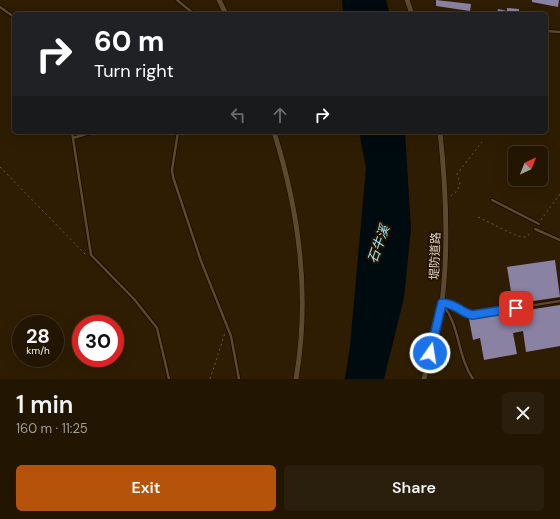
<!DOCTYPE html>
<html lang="en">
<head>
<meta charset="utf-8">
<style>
	:root { --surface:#221602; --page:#2a1f0c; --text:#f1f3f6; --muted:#a29f99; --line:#3f3524; --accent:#b45309 }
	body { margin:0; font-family:"DM Sans","Noto Sans TC",sans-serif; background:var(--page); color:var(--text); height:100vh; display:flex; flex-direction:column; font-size:15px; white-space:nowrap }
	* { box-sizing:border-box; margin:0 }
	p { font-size:13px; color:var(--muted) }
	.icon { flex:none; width:22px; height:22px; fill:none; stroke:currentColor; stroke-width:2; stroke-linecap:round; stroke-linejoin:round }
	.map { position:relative; height:379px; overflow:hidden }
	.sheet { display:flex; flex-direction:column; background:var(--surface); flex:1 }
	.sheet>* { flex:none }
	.guide { position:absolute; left:12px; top:12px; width:536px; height:122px; border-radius:6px; box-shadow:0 4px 16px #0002,0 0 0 1px var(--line); background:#202124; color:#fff; overflow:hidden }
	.needle { width:26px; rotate:43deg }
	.controls { position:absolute; left:508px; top:146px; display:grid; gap:8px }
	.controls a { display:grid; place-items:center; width:40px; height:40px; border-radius:6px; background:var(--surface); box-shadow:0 4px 16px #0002,0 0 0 1px var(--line); font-size:20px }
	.speed { position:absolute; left:12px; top:315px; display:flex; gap:8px; font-size:20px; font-weight:700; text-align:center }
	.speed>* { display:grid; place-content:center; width:52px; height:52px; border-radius:50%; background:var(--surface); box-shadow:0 4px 16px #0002,0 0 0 1px var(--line); line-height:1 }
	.speed small { font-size:10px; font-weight:400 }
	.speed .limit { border:6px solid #d22; background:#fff; color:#111 }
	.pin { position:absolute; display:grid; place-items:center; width:34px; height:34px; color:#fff; margin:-17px; border-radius:8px; box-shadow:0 2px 6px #0006 }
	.me { position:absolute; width:44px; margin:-22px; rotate:13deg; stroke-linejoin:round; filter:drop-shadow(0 0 3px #0008) }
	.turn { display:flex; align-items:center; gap:14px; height:84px; padding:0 16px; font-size:18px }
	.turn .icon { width:52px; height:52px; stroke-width:2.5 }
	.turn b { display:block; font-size:28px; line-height:34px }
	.lanes { display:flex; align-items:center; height:38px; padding:0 16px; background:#0003; justify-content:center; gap:20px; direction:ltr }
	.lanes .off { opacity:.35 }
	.round { display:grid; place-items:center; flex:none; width:42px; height:42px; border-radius:6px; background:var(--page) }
	.overview { display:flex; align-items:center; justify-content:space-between; height:68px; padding:0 16px }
	h1 { font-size:24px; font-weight:600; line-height:30px }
	.button { display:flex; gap:8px; margin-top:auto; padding:8px 16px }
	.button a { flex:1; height:46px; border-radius:6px; background:var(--accent); color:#fff; font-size:16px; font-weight:600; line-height:46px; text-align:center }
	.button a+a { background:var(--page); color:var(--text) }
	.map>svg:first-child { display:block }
</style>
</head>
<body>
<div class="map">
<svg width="560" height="379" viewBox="0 0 560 379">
	<rect width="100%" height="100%" fill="#2e1d03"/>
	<path fill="#000b0f" d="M 342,0 L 386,0 L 390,14 L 343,14 Z
		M 359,132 L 405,132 L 411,229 L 404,298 L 384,379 L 345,379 L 350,346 L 366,168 Z"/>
	<path fill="#8a82a2" d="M 436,0 L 471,4 L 470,11 L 436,6 Z
		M 532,0 L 559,0 L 558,7 L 532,2 Z
		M 507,8 L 519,9 L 519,14 L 497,14 L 498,9 L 507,11 Z
		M 555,260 L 560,297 L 513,304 L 507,267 Z
		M 560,305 L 560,346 L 526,352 L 523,331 L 513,333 L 517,354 L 484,360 L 480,338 L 473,340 L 469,319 Z"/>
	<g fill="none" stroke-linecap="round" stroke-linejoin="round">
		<g stroke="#160600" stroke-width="4">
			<path id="service" d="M 177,0 L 194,14
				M 0,7 L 14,17
				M 546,31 L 560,32
				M 72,132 L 91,255 L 134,299 L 157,328 L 169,379
				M 178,132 L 172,170 L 173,177 L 201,261 L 231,336 L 239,379
				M 73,138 L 93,132
				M 492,200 L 539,224
				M 535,229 L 560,240
				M 443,303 C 455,303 460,312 472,315 L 560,301
				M 442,304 C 460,324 457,356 473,379"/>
		</g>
		<g stroke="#160600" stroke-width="6">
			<path id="minor" d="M 219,0 L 226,14
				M 407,0 L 412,14
				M 274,132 C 299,211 310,297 296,379
				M 424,379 C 430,354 439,328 442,302 C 449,245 446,188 440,132"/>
		</g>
		<path stroke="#675842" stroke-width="1" stroke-dasharray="2 3" stroke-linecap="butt" d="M 0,167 L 86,255
			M 451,196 L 457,191 L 460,184 L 457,174 L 482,142
			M 478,217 L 517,236 L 526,237 L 532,232
			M 541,220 L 560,194
			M 210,379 L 225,333"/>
		<use href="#service" stroke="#5c492e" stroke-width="2.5"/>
		<use href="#minor" stroke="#5c492e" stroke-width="5"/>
	</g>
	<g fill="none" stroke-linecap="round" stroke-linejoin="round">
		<g stroke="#114b97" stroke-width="10">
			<path id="route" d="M 430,353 L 442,303 C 455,303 460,312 472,315 L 516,308"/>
		</g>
		<use href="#route" stroke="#1a73e8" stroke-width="7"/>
	</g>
	<g text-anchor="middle" stroke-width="4" stroke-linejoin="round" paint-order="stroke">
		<g font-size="12" fill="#ddd2c3" stroke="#241300">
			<text transform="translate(435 256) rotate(-88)" y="4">堤防道路</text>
		</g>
		<g font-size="13" font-style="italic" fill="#a0ecfa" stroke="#241300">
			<text transform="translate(378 244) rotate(-70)" y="5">石牛溪</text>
		</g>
	</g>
</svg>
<div class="controls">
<a><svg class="needle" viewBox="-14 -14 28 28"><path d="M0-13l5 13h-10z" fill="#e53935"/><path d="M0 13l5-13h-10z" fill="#a29f99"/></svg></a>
</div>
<div class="speed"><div>28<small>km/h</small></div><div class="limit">30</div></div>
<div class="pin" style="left:516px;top:308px;background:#d93025"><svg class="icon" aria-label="arrive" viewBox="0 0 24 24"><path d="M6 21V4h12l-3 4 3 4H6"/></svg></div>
<svg class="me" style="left:430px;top:353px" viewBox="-20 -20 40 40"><circle r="17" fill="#1a73e8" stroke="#fff" stroke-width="3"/><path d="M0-11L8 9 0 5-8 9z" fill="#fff"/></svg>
<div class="guide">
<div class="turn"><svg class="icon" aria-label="right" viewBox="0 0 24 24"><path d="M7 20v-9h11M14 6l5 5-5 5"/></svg><div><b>60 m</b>Turn right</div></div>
<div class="lanes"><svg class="icon off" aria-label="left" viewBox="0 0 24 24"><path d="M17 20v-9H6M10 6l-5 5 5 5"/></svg><svg class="icon off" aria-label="ahead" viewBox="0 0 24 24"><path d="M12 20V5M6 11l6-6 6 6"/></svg><svg class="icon" aria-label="right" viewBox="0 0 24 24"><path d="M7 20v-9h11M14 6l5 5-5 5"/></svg></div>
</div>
</div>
<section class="sheet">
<div class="overview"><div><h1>1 min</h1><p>160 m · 11:25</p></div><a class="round"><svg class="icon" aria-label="close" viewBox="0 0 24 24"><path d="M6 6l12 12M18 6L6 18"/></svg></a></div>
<div class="button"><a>Exit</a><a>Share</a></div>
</section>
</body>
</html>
